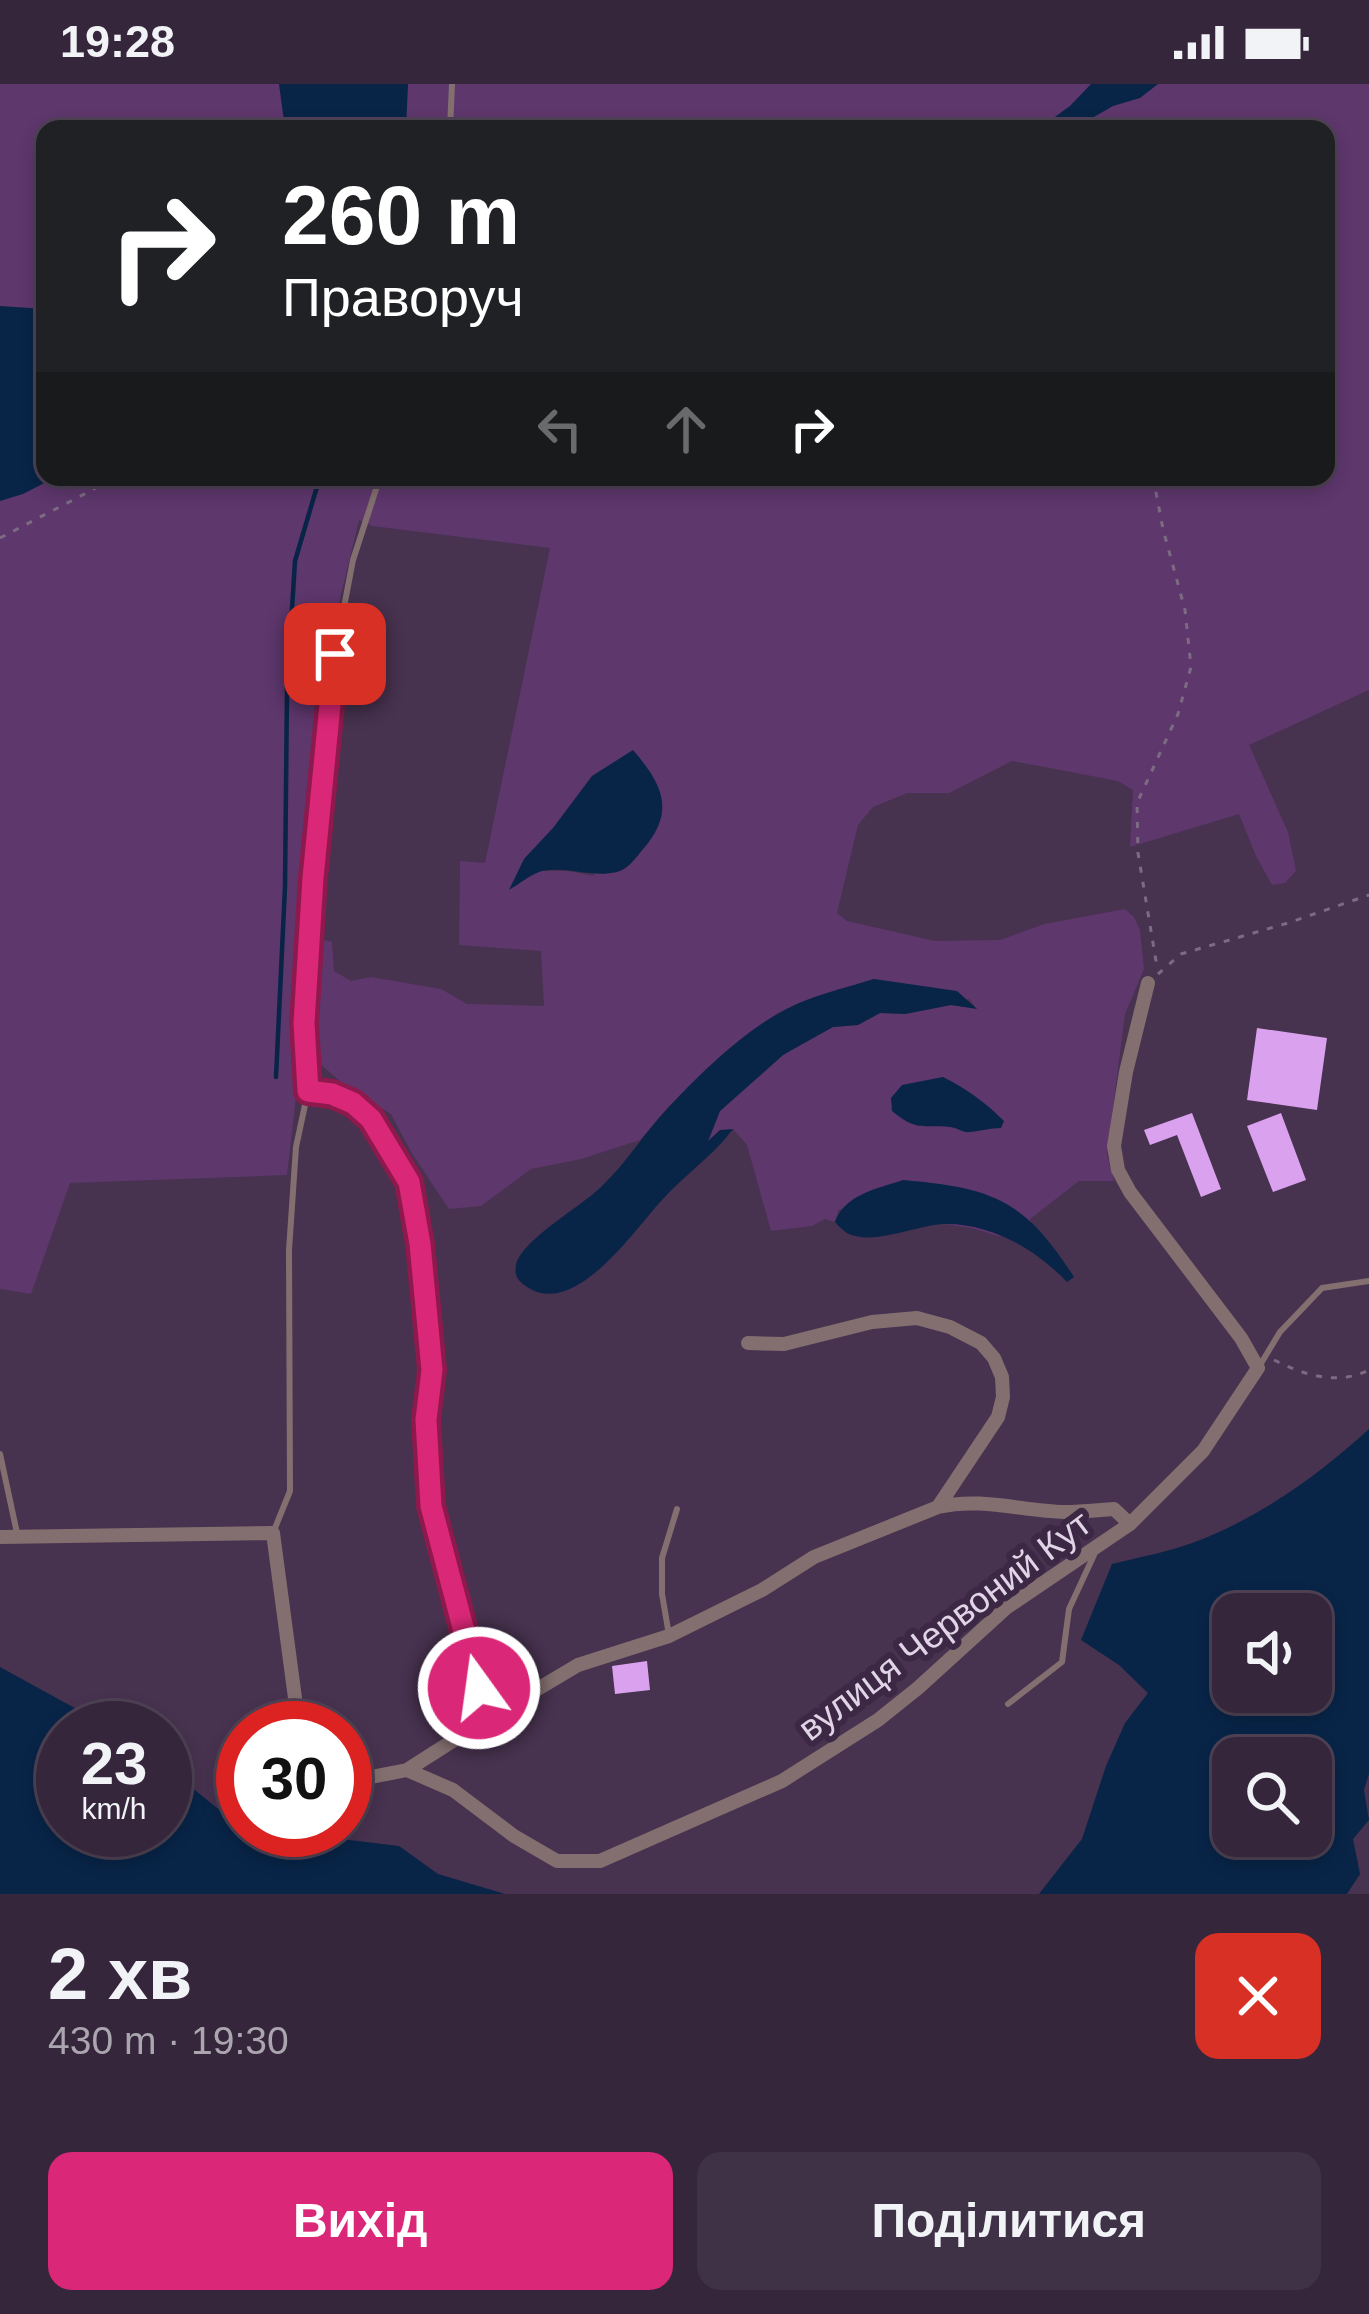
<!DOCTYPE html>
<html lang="uk">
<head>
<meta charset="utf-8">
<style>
	:root { --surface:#35263b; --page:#403246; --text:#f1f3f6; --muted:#aaa5af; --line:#4f4355; --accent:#db2777 }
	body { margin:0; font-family:Helvetica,sans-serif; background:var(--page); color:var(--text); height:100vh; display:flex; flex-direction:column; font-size:45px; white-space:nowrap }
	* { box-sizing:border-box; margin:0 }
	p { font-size:39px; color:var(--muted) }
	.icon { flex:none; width:66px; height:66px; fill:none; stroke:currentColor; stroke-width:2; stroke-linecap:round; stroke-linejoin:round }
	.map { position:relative; height:1810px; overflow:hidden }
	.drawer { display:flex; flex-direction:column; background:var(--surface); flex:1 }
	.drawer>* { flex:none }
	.guide { position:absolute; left:36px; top:36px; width:1299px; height:366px; border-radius:24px; box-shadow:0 6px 18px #0003,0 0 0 3px var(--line); background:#202124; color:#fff; overflow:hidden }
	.fabs { position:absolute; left:1212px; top:1509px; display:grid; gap:24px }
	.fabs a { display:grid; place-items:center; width:120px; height:120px; border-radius:24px; background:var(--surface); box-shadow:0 6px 18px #0003,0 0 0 3px var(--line); font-size:60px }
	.speed { position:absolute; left:36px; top:1617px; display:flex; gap:24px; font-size:60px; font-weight:700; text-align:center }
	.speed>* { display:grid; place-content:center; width:156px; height:156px; border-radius:50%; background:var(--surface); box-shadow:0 6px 18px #0003,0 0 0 3px var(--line); line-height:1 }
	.speed small { font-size:30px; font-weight:400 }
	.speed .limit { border:18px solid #d22; background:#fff; color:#111 }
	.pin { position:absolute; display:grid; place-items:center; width:102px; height:102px; color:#fff; margin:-51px; border-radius:24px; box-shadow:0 6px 18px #0006 }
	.me { position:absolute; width:132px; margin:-66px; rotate:346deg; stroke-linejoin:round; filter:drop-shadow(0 0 9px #0008) }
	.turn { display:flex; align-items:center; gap:42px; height:252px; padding:0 48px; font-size:54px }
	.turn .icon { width:156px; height:156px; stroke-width:2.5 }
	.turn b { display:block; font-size:84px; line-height:102px }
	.lanes { display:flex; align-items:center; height:114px; padding:0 48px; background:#0003; justify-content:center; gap:60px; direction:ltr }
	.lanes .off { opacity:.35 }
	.round { display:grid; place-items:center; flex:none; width:126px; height:126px; border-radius:24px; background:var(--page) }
	.headline { display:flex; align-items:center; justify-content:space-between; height:204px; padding:0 48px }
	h1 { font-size:72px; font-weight:800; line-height:90px }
	.primary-button { display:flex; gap:24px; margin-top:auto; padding:24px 48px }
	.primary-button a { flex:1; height:138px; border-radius:24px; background:var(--accent); color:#fff; font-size:48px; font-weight:800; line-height:138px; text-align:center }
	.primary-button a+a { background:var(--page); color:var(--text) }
	.status { display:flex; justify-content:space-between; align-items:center; height:84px; padding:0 60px; background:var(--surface); direction:ltr }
	.status svg { height:33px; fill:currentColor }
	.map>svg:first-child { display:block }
</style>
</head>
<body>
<div class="status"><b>19:28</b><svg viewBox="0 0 49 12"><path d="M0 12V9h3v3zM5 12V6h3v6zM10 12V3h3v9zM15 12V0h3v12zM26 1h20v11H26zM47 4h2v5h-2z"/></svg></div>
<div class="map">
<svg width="1369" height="1810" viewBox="0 0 1369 1810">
	<rect width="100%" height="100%" fill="#47324f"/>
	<path fill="#5e376d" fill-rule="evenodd" d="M 0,0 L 1369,0 L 1369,606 L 1249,661 L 1288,748 L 1296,787 L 1285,799 L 1272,801 L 1256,772 L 1239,730 L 1130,763 L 1133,706 L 1118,697 L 1012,677 L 949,709 L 907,709 L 873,723 L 858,741 L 837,829 L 847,837 L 935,857 L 1000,856 L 1044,840 L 1125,825 L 1134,833 L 1140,846 L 1144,885 L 1125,930 L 1107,1071 L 1114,1097 L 1079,1097 L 1030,1135 L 1035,1153 L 998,1152 L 972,1144 L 839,1125 L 835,1138 L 825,1135 L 812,1142 L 771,1147 L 747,1061 L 733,1045 L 707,1060 L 720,1027 L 783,971 L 812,953 L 833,943 L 858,941 L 880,929 L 905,930 L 951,921 L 976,924 L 969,915 L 801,918 L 755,946 L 711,982 L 669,1022 L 640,1056 L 581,1075 L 531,1085 L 481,1122 L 449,1125 L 411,1068 L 391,1030 L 349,1005 L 319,979 L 311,935 L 320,855 L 332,858 L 334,887 L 351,897 L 371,893 L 441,905 L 467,920 L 544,922 L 541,867 L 459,861 L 460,777 L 485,779 L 550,464 L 372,442 L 359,436 L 324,581 L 298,995 L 287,1091 L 70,1099 L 31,1210 L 0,1205 ZM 45,45 L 1326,45 L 1326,393 L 45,393 ZM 553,744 L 595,792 L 568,787 L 540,787 L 524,775 Z"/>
	<path fill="#082447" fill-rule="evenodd" d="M 279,0 L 408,0 L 406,45 L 285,45 Z
		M 1091,0 L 1158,0 L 1140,14 L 1113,22 L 1073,45 L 1019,45 L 1048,38 L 1070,22 Z
		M 0,222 L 45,225 L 45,393 L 56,393 L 23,410 L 0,417 Z
		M 633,666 C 662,700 676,726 644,764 C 636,773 629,785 617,788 C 591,794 567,782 542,787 C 531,790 519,800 509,806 L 524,775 L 553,744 L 592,692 Z
		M 874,895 L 957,907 L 977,925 L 951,921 L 905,930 L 880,929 L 858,941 L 833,943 L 783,971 L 720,1027 L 708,1057 L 720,1046 L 733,1045 C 713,1072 684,1091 662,1116 C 634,1146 575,1235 527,1203 C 518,1197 514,1192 516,1181 C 521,1156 584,1121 603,1101 C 627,1078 645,1048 668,1024 C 703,986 756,935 804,917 C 827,908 851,902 874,895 Z
		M 943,993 C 967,1005 985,1018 1004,1037 L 1001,1044 C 990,1044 981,1047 970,1048 C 962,1049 959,1044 950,1043 C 922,1040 917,1048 892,1027 L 891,1014 L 902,1001 Z
		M 903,1096 C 993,1104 1024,1115 1074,1193 L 1067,1198 C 1036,1165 989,1138 942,1140 C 916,1142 873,1161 849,1150 C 846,1149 837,1141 835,1138 C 845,1110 877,1105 903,1096 Z
		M 1369,1345 L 1369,1690 L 1364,1706 L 1369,1736 L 1353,1755 L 1360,1790 L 1347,1810 L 1039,1810 L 1082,1755 L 1106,1682 L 1125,1639 L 1148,1609 L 1119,1581 L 1081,1556 L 1112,1480 C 1140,1473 1168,1468 1195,1458 C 1259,1434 1319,1391 1369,1345 ZM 1233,1530 L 1311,1530 L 1311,1608 L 1233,1608 ZM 1233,1674 L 1311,1674 L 1311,1752 L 1233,1752 Z
		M 0,1583 L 111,1644 L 63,1644 L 63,1746 L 165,1746 L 165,1682 L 227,1732 L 243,1739 L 243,1746 L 266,1746 L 399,1762 L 438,1790 L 505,1810 L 0,1810 Z"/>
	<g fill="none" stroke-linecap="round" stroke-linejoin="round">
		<path stroke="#082447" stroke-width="4.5" d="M 276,993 L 285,803 L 287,605 L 295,477 L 316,406 L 323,393"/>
	</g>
	<path fill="#daa1ef" d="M 1257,944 L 1327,954 L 1317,1026 L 1247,1016 Z
		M 1192,1029 L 1221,1105 L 1201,1113 L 1177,1051 L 1150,1061 L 1144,1046 Z
		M 1281,1029 L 1306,1096 L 1273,1108 L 1247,1042 Z
		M 647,1577 L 650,1606 L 615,1610 L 612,1582 Z"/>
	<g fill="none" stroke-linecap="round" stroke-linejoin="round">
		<path stroke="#7d6b84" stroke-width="3" stroke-dasharray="6 9" stroke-linecap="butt" d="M 1153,393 L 1163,445 L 1185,526 L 1191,583 L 1178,630 L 1137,719 L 1138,769 L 1156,877 L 1154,884
			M 0,454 L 117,393
			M 1158,890 L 1181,870 L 1288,839 L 1369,811
			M 1274,1276 C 1304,1291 1337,1302 1369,1286"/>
		<path stroke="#836f6f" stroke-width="6" d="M 450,45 L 452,0
			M 1260,1281 L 1280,1248 L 1322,1204 L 1369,1197
			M 0,1370 L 17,1449
			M 273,1449 L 290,1407 L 289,1166 L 296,1063 L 308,1007 L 304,939 L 313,793 L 335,570 L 353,476 L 380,393
			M 669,1551 L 662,1510 L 662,1474 L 677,1425
			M 1008,1620 L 1062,1578 L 1069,1525 L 1094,1471"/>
		<path stroke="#836f6f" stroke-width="14" d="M 308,1007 L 332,1010 L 353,1019 L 371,1035 L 409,1098 L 420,1160 L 432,1286 L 426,1336 L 432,1422 L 487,1635
			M 748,1259 L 784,1260 L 872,1238 L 917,1234 L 950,1243 L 981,1259 L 994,1274 L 1002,1293 L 1003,1313 L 998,1333 L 938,1423
			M 0,1453 L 273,1449 L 299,1644
			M 407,1686 L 453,1706 L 514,1752 L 557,1777 L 600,1777 L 782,1697 L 878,1636 L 918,1604 L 1006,1524 L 1130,1440 L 1203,1367 L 1258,1284 L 1241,1254 L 1130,1108 L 1118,1086 L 1114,1062 L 1126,988 L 1148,899
			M 345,1698 L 407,1686 L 487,1635 L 578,1581 L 669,1552 L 762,1506 L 814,1473 L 938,1423 C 982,1413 1021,1427 1065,1428 C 1081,1428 1098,1426 1114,1425 L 1130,1440"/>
	</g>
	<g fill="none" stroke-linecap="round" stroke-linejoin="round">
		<g stroke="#8e194d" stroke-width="30">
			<path id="route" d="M 335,570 L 313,794 L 304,939 L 308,1007 L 332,1010 L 353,1019 L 371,1035 L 409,1098 L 420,1160 L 432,1286 L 426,1336 L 431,1422 L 479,1604"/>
		</g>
		<use href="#route" stroke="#db2777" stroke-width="21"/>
	</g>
	<g text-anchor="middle" stroke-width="12" stroke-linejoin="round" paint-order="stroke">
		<g font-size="36" fill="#e0d4e6" stroke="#3c2844">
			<text transform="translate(944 1541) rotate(-37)" y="13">вулиця Червоний Кут</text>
		</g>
	</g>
</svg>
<div class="fabs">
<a><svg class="icon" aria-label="sound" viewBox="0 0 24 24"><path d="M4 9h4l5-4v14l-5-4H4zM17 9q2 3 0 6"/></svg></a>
<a><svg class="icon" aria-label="search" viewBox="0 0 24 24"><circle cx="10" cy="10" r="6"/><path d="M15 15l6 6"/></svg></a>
</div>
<div class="speed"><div>23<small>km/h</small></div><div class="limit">30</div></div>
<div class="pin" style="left:335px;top:570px;background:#d93025"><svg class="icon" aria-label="arrive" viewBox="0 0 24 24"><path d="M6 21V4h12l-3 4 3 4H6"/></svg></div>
<svg class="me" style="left:479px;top:1604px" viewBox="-20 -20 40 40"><circle r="17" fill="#db2777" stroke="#fff" stroke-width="3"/><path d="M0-11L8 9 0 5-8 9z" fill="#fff"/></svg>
<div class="guide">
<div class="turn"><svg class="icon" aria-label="right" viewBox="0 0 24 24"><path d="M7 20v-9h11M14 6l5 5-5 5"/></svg><div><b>260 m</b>Праворуч</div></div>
<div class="lanes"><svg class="icon off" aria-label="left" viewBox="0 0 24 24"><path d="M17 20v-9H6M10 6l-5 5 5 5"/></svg><svg class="icon off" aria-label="ahead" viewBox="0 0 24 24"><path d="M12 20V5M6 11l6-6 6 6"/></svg><svg class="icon" aria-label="right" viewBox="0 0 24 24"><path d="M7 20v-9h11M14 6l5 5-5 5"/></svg></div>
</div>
</div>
<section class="drawer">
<div class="headline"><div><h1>2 хв</h1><p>430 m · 19:30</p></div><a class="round" style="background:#d93025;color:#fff"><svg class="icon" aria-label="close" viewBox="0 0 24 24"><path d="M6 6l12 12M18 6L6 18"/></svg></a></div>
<div class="primary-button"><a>Вихід</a><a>Поділитися</a></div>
</section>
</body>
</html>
